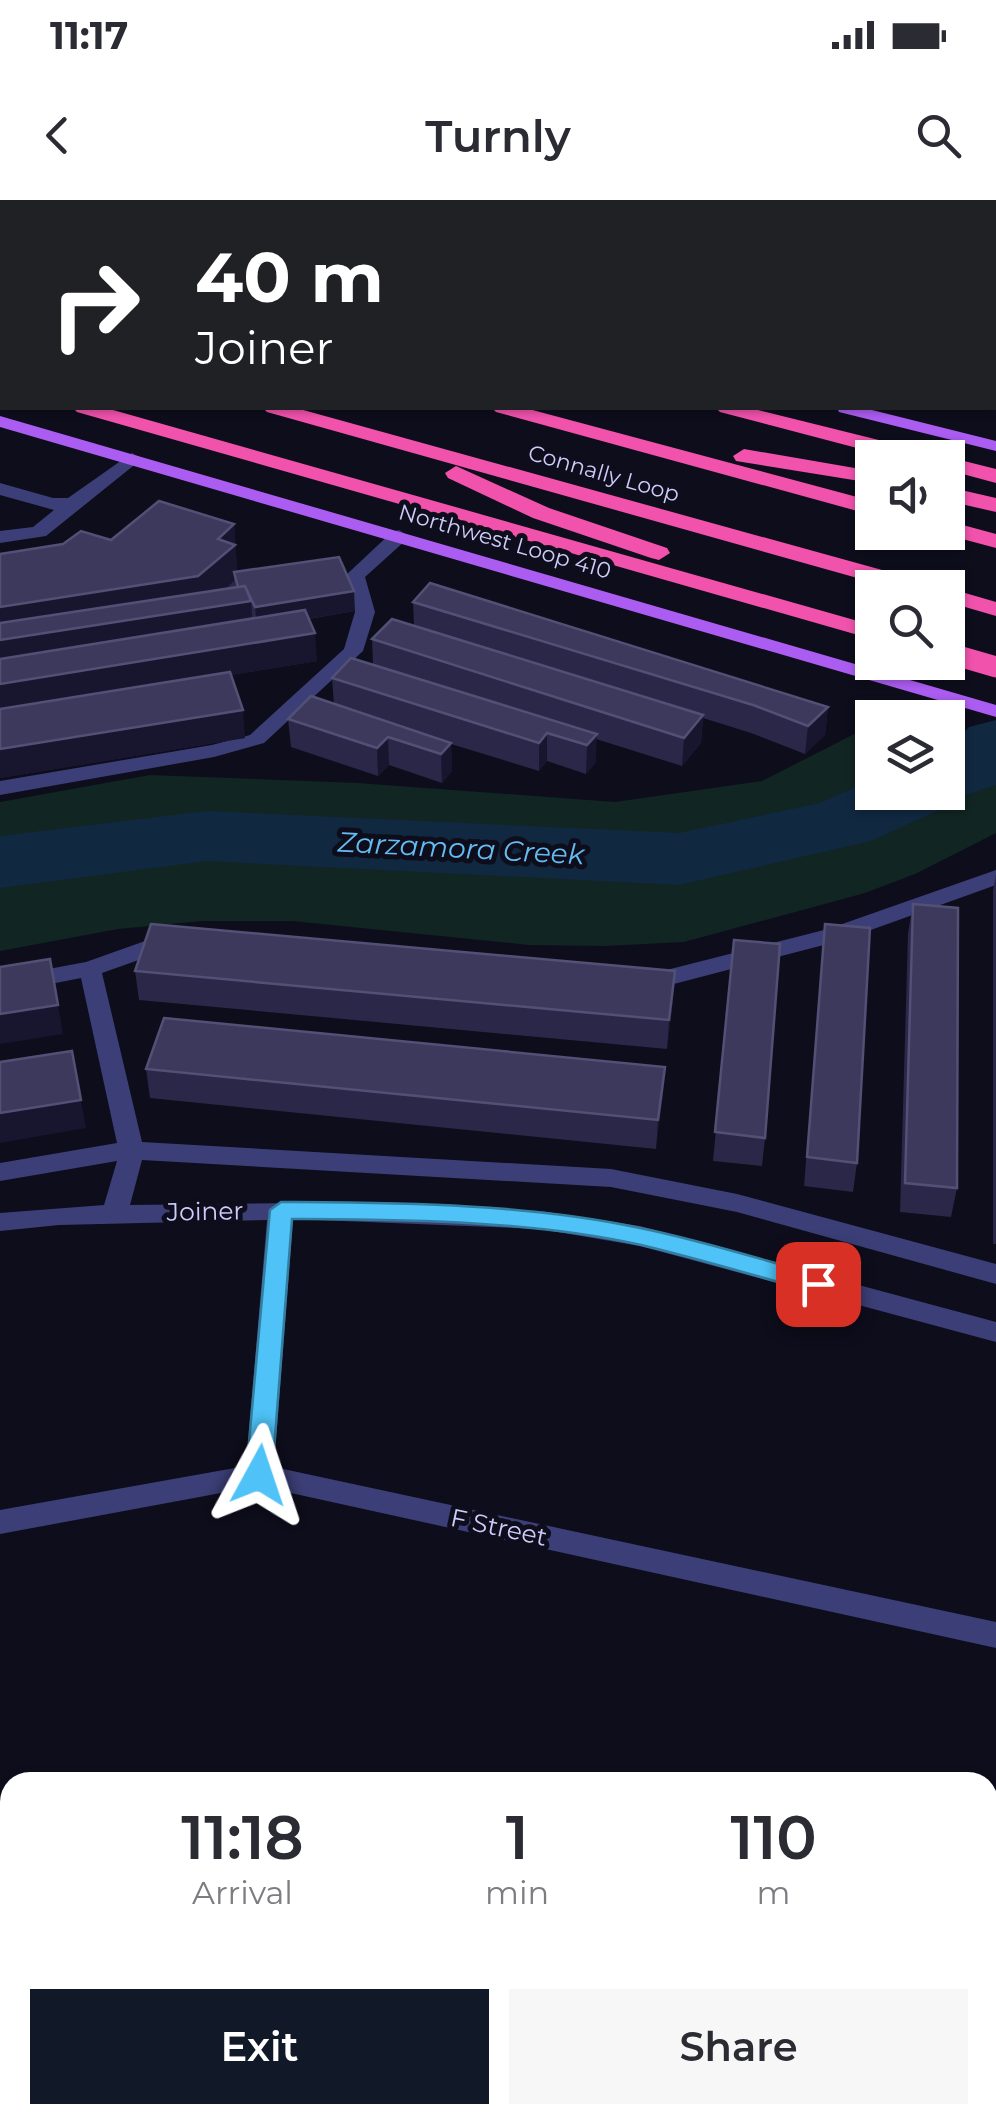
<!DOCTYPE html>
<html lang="en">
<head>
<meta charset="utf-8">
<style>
	:root { --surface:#fff; --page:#f7f7f7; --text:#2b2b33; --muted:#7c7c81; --accent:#111827 }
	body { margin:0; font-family:Montserrat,sans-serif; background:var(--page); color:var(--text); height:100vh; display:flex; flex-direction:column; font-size:38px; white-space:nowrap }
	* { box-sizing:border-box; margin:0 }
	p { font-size:32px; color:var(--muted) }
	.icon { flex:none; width:55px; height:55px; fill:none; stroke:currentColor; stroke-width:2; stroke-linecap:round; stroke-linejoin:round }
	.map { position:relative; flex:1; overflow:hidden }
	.drawer { position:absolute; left:0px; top:1572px; width:998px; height:352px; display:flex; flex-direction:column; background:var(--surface); border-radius:30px 30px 0 0; box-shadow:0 2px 8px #0004 }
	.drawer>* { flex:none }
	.hud { position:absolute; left:0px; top:0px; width:998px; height:210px; box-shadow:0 2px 8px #0004; background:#202124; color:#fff; overflow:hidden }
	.buttons { position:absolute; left:855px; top:240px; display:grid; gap:20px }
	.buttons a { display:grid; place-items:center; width:110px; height:110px; border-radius:0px; background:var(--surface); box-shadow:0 2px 8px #0004; font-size:50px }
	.pin { position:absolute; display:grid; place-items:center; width:85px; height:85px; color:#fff; margin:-42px; border-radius:20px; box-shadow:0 5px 15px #0006 }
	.me { position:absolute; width:110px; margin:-55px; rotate:5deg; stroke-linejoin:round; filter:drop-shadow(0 0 8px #0008) }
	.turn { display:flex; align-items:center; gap:35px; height:210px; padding:0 30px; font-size:45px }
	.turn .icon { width:130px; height:130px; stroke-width:2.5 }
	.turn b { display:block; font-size:70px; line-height:85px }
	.eta { display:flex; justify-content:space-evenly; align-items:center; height:170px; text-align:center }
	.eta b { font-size:60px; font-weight:600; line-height:70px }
	.action { display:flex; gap:20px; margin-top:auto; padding:20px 30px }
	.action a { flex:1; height:115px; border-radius:0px; background:var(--accent); color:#fff; font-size:40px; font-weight:600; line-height:115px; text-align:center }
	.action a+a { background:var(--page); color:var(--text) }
	.status { display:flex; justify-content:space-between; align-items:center; height:70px; padding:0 50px; background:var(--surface); direction:ltr }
	.status svg { height:28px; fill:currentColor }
	header { display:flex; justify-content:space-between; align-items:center; height:130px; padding:0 30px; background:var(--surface); font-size:45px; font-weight:600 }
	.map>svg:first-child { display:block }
</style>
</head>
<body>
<div class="status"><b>11:17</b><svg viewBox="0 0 49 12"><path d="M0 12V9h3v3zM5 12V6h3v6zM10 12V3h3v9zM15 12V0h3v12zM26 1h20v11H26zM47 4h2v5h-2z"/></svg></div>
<header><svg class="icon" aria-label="back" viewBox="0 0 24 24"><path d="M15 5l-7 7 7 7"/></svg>Turnly<svg class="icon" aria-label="search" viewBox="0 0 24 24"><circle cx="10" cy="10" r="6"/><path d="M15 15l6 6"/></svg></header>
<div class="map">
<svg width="996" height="1924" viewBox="0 0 996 1924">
	<rect width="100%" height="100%" fill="#0e0d1c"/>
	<path fill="#112523" d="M 872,525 L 872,592 L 948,592 L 948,530 L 996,545 L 996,633 L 915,674 L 865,693 L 684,742 L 605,746 L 529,745 L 292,721 L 202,721 L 118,729 L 0,751 L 0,602 L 150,575 L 358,583 L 615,602 L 762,581 Z"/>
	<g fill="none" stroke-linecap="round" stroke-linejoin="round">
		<path fill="#112841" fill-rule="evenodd" d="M 996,520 L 996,585 L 947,601 L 941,609 L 871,641 L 679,685 L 207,661 L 0,688 L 0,636 L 207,611 L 679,633 L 820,603 L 872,580 L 872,592 L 948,592 L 948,549 L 969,527 Z"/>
		<path fill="#3c3f77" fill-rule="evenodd" d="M 995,9 L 996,9 L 996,19 L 995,19 Z
			M 132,253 L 141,258 L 138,262 L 46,336 L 0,343 L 0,331 L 33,327 L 54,310 L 0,295 L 0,283 L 53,298 L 68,298 Z
			M 399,330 L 408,336 L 406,340 L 365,377 L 375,412 L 363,451 L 264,543 L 214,557 L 0,595 L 0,581 L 212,545 L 250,535 L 344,449 L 355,412 L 345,376 L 392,332 Z
			M 996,670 L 996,685 L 843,740 L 643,792 L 631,784 L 635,778 L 828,729 Z
			M 145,741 L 175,744 L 186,752 L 175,760 L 147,757 L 102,773 L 142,942 L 611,969 L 737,994 L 996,1064 L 996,1084 L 737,1012 L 611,987 L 142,960 L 130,1005 L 385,1002 L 540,1011 L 640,1026 L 996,1122 L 996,1142 L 640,1046 L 540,1029 L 293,1019 L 274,1267 L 996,1422 L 996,1448 L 259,1286 L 0,1334 L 0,1310 L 246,1266 L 267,1020 L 59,1025 L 0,1031 L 0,1013 L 104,1005 L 117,961 L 0,981 L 0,963 L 117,943 L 81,778 L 0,794 L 0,778 L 86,762 Z
			M 996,1853 L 996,1885 L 988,1887 L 988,1855 Z
			M 0,1870 L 10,1870 L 10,1904 L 0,1904 Z
			M 479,1915 L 513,1915 L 513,1924 L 479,1924 Z"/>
		<path fill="#ac5df1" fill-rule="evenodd" d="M 48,0 L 70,0 L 72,2 L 50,2 Z
			M 837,208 L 864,208 L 996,241 L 996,251 L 839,212 Z
			M 0,216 L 996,505 L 996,517 L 0,227 Z"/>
		<path fill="#f052ac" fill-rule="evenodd" d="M 0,15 L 2,15 L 2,27 L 0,27 Z
			M 0,65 L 2,66 L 2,78 L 0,77 Z
			M 0,125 L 2,126 L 2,138 L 0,138 Z
			M 0,177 L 2,177 L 2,190 L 0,190 Z
			M 73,208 L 106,208 L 872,425 L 872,439 L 77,212 Z
			M 263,208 L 296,208 L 929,383 L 932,388 L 893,388 L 267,212 Z
			M 492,208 L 525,208 L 872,301 L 872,315 L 496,212 Z
			M 716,208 L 750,208 L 931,253 L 934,258 L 895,258 L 720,212 Z
			M 744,249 L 872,271 L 872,283 L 736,261 L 733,256 Z
			M 948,257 L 996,269 L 996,283 L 948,270 Z
			M 456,266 L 549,308 L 667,348 L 670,353 L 659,360 L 651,358 L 533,318 L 448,278 L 445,273 Z
			M 948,287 L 996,298 L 996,312 L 948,301 Z
			M 948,321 L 996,334 L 996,348 L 940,333 L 948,332 Z
			M 948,388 L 996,402 L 996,416 L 948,402 Z"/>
		<path stroke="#f052ac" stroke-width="21" d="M 948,453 L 996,467"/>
	</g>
	<path fill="#2a2748" d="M 234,324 L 237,371 L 355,411 L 309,419 L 317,461 L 231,475 L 245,538 L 0,578 L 0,354 Z
		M 413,402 L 828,507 L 825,535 L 805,554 L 751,533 L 703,518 L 701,543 L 682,566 L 596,539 L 596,562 L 586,574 L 547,561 L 539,571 L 451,544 L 452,571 L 442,583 L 389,565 L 378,576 L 291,547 L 288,519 L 334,504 L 332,478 L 373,465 L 372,439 L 414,425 Z
		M 996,674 L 996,1044 L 993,1044 L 993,691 Z
		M 913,704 L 957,988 L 951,1017 L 900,1012 L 908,733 Z
		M 825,724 L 857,963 L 853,992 L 804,986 Z
		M 734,740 L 765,938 L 762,966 L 713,961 Z
		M 135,771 L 673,800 L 667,849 L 139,800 Z
		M 665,867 L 656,949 L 150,898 L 146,869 Z"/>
	<path fill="#18152f" d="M 234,324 L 238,378 L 234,372 L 234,381 L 203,409 L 251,401 L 253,429 L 0,469 L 0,407 L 218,339 Z
		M 354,391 L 355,411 L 257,427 L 255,407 Z
		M 315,433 L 317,461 L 0,513 L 0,484 Z
		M 828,507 L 825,535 L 805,554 L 808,526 Z
		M 243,510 L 245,538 L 0,578 L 0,549 Z
		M 703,515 L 701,543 L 682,566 L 684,538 Z
		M 547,533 L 547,561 L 539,571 L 539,543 Z
		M 597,534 L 596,562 L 586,574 L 587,545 Z
		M 388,537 L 389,565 L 378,576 L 377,548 Z
		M 451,543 L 452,571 L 442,583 L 441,554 Z
		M 675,771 L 673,800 L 667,849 L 669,820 Z
		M 58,805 L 63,834 L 0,844 L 0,814 Z
		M 665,867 L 663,896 L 656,949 L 658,920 Z
		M 81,900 L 86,928 L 0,943 L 0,913 Z"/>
	<path fill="#3c395c" stroke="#525075" stroke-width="2.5" d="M 159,301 L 234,324 L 218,339 L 235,345 L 198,376 L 0,407 L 0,354 L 63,344 L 81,331 L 111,340 Z
		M 339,357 L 354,391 L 255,407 L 245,386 L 238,387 L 234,372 Z
		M 430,383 L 828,507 L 808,526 L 753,505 L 413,402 Z
		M 245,386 L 251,401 L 0,440 L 0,423 Z
		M 305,410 L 315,433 L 0,484 L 0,459 Z
		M 392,419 L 703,515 L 684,538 L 372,439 Z
		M 351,458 L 597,534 L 587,545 L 547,533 L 539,543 L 332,478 Z
		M 230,472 L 243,510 L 0,549 L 0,509 Z
		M 311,496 L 451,543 L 441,554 L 388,537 L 377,548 L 288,519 Z
		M 913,704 L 958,708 L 957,988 L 905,983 Z
		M 151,724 L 675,771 L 669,820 L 135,771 Z
		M 825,724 L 870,728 L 857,963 L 807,957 Z
		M 734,740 L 780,744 L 765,938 L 715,932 Z
		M 50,759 L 58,805 L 0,814 L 0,767 Z
		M 164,818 L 665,867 L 658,920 L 146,869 Z
		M 72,851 L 81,900 L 0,913 L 0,862 Z"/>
	<path fill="#4fc3f7" stroke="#337fa1" stroke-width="2.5" d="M 281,1002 C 400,1003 523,1003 640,1028 C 700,1040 759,1059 818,1075 L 830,1084 L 818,1093 C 759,1077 700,1059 641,1045 C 528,1020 408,1020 292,1019 L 272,1275 L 268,1282 L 259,1285 L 250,1282 L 246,1275 L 270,1010 Z"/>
	<g text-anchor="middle" stroke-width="10" stroke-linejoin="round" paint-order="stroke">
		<g font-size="22" fill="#cdccfb" stroke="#0e0d1c">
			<text transform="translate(604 273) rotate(16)" y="8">Connally Loop</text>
			<text transform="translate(505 341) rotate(16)" y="8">Northwest Loop 410</text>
		</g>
		<g font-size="25" fill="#cdccfb" stroke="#0e0d1c">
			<text transform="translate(205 1011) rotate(-1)" y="9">Joiner</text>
			<text transform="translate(499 1327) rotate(12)" y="9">F Street</text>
		</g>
		<g font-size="28" font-style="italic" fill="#63bdf2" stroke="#0e0d1c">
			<text transform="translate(461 648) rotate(3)" y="10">Zarzamora Creek</text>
		</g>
	</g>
</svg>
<div class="buttons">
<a><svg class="icon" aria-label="sound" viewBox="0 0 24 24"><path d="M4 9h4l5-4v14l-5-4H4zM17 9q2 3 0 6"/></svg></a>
<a><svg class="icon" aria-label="search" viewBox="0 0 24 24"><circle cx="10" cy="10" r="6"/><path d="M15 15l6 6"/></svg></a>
<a><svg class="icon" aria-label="layers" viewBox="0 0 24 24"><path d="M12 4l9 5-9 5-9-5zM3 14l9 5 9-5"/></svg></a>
</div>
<div class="pin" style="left:818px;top:1084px;background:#d93025"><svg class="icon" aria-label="arrive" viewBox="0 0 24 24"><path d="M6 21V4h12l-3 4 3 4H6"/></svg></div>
<svg class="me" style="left:259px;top:1275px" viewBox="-20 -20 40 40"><path d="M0-17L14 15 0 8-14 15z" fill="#4fc3f7" stroke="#fff" stroke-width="4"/></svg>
<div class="hud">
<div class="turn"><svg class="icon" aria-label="right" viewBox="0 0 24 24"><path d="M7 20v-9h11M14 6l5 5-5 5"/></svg><div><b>40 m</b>Joiner</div></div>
</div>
<section class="drawer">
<div class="eta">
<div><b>11:18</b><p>Arrival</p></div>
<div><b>1</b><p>min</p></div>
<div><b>110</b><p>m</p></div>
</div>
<div class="action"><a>Exit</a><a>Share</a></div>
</section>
</div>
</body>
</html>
